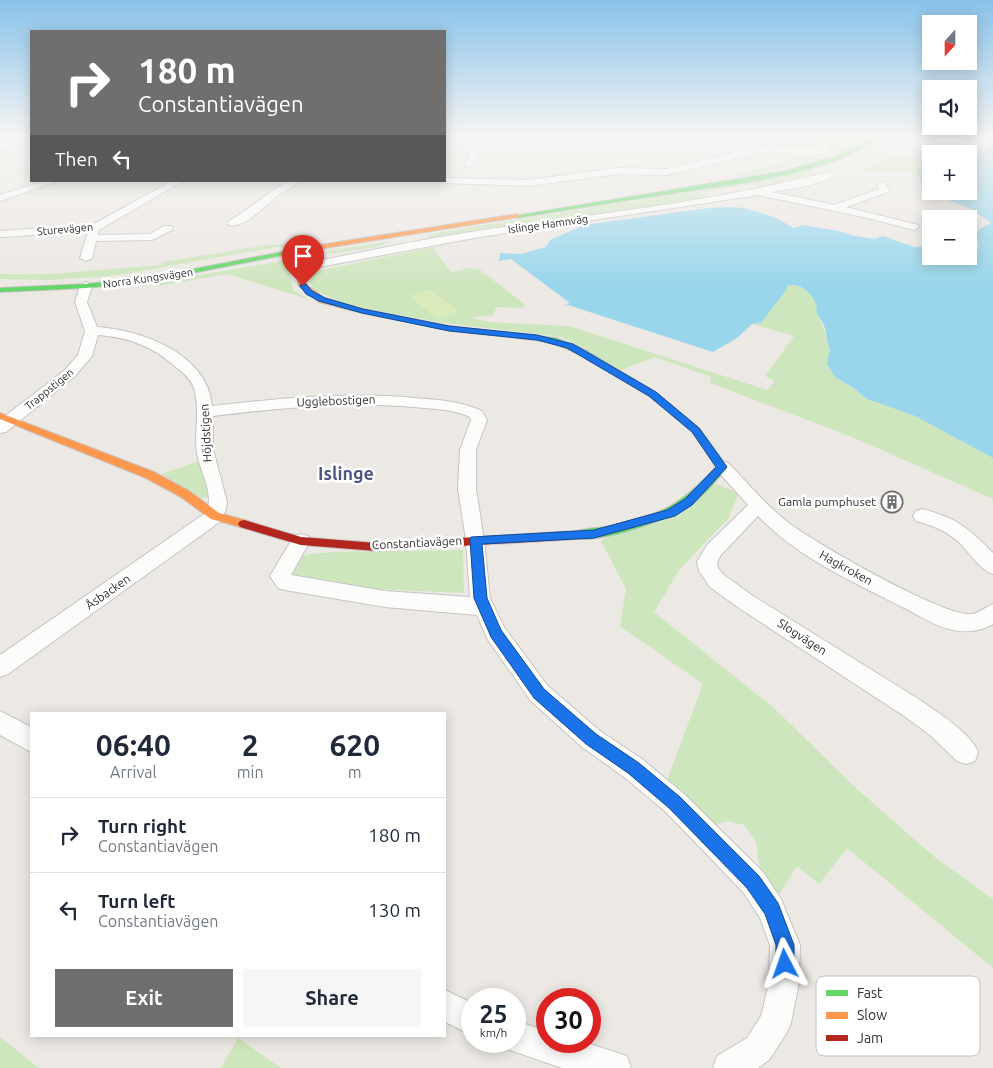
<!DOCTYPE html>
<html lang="en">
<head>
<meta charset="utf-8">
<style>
	:root { --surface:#fff; --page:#f6f6f7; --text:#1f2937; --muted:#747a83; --line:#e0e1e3; --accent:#706f6e }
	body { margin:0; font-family:Ubuntu,sans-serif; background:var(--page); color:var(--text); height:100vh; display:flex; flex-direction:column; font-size:19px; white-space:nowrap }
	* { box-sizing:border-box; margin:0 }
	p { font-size:16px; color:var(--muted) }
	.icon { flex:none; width:28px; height:28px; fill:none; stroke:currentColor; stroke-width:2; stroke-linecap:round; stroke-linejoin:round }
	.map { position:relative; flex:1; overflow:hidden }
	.drawer { position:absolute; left:30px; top:712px; width:416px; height:325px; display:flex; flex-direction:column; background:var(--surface); border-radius:0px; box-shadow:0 2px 12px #0003 }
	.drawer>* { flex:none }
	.hud { position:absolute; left:30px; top:30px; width:416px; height:152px; border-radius:0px; box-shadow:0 2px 12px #0003; background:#706f6e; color:#fff; overflow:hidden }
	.needle { width:32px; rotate:201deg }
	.controls { position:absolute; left:922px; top:15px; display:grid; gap:10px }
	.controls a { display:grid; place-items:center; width:55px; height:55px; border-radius:0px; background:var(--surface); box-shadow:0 2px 12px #0003; font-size:25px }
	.speed { position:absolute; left:461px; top:988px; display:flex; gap:10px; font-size:25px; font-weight:700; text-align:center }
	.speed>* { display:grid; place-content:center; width:65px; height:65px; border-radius:50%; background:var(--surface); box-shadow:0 2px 12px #0003; line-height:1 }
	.speed small { font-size:12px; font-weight:400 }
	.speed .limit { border:8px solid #d22; background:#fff; color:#111 }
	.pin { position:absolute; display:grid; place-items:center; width:42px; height:42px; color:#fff; margin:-51px -21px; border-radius:50% 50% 50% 0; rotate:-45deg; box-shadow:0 0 5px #0007 }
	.pin .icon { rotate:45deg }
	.me { position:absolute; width:55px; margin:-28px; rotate:356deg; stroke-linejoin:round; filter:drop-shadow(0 0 4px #0008) }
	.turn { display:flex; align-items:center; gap:18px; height:105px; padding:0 25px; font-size:22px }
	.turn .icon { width:65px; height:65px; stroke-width:2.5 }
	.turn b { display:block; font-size:35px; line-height:42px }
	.then { display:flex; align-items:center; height:48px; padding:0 25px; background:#0003; gap:10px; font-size:19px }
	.eta { display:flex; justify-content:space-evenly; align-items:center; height:85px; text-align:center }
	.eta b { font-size:30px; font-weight:700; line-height:35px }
	.cta { display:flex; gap:10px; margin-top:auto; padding:10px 25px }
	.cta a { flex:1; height:58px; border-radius:0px; background:var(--accent); color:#fff; font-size:20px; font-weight:700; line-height:58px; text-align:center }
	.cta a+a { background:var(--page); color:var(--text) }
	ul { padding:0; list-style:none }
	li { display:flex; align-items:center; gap:15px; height:75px; padding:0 25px; border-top:1px solid var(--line) }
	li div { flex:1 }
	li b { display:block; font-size:19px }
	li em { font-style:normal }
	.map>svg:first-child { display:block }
</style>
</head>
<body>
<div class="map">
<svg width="993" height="1068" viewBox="0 0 993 1068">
	<rect width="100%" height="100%" fill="#ece8e4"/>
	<path fill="#cee6be" d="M 761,135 L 783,135 L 818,141 L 845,135 L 869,135 C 831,160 768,174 723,177 L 790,162 L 779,155 L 780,142 Z
		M 897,155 L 931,160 L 931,163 L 923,165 L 919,178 L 914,178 L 913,172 L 858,171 Z
		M 812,169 L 809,178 L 770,188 L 753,184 L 701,193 L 713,198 L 431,240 L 428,238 L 430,235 L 441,232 L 703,190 Z
		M 394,241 L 375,247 L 331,254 L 326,251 Z
		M 301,243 L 112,276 L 49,280 L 0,279 L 0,274 L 52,274 L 160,265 L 164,262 L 266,245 Z
		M 433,247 L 451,272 L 469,268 L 479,269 L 526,305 L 522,308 L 497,307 L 492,316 L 470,317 L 488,322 L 569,326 L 767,390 L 775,381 L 765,376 L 794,336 L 752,324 L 761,323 L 789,284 C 802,285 814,294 817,307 C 818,313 815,309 818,315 C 828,335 830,355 835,377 L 852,387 L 867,399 L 915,416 L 993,458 L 993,499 L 852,437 L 710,383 L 711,377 L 655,357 L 621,370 L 562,337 L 445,323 L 352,307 L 312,289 L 308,273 Z
		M 281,261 L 287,264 L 294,291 L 311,300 L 228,274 L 156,286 L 155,283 Z
		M 201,460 L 212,496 L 200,499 L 162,474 Z
		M 713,483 L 739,493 L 728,519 L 680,569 L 654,612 L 774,708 L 857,789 L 937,859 L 993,899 L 993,968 L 847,848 L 819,884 L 797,866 L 778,896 L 760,871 L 756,842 L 744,825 L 728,821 L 715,825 L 667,780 L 703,684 L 620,626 L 626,589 L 601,541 Z
		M 463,550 L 464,593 L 353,588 L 292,574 L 302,555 L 331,552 Z
		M 0,1037 L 39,1068 L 0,1068 Z
		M 238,1038 L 281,1068 L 221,1068 Z"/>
	<path fill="#d9eabb" d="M 430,289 L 459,311 L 437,319 L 409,296 Z"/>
	<path fill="#99d6ec" d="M 993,142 L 993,458 L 915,416 L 867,399 L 852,387 L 835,377 L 827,364 L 830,349 C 826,341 827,332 823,323 C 822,320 818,317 817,313 C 816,311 817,308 816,305 C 813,294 799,281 787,286 L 786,290 L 761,323 L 752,324 L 737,338 L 713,352 L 565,304 L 570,303 L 511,259 L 499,261 L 500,253 L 521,254 L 546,247 L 550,240 L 584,225 L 708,208 L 735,207 L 748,209 L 774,217 L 794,228 L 803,225 L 838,231 L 855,236 L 875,239 L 883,236 L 914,247 L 931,246 L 931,256 L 969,256 L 969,249 L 979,249 L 976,233 L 981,228 L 991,223 L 971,209 L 927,192 L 923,186 L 918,173 L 923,165 L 931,163 L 931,191 L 969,191 L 969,154 C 976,147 987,149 993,142 Z"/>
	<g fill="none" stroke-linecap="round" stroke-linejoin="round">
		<g stroke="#c5c4c5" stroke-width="2">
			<path id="street" d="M 460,135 L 770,135 L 818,141 L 830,147 L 823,154 L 758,153 L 667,175 L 617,174 L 529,186 L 442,183 L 441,181 L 445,181 L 445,178 L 529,180 L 617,168 L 667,169 L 758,147 L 821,148 L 816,145 L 770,139 L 560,137 L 485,140 L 473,165 L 469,168 L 465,165 L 477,139 Z
				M 31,138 L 31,142 L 0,149 L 0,143 Z
				M 828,172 L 833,175 C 821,186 788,189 772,192 L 834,205 L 879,189 L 877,185 L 882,182 L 885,183 L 890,190 L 888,192 L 846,207 L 918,225 L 919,227 L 914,230 L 872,219 L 759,195 L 474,238 L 298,271 L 292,268 L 298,265 C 358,253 417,240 477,231 C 594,214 713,202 828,172 Z
				M 44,181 L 58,181 L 0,201 L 0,195 Z
				M 172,181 L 183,181 L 99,230 L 98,235 L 150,234 L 164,226 L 172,226 L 173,228 L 172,230 L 152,240 L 96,241 L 92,258 L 86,261 L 80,258 L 88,232 L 0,237 L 0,231 L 92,225 Z
				M 288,181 L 299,181 C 293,188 283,191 276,197 C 265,205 245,229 229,225 L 228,223 L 229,221 C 250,209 267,193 288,181 Z
				M 86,282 L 92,286 L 87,302 L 97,327 C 142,330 208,354 212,406 C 280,398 347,392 415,398 C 438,400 461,401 482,411 L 487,420 L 476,450 L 476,489 L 484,540 L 490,598 L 504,627 L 547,685 L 600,731 L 642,759 L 684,794 L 763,872 L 781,899 L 800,945 L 799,983 L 791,1023 L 786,1034 L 769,1060 L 758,1068 L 713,1068 L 717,1056 L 747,1038 L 761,1016 L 769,983 L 770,945 L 760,918 L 743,892 L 666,812 L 624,777 L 582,747 L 531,701 L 488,640 L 477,615 L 385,607 L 285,590 L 278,588 L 270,576 L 294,536 L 301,534 L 308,536 L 310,541 L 291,575 L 385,591 L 470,597 L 466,540 L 458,489 L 460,450 L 471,420 L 470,417 C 453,409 433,409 414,407 C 347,401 280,408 213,416 L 213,449 L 227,502 L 226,509 L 221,521 L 8,674 L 0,677 L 0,655 L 207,512 C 214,492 200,472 197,453 C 194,432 200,412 195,392 C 193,381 185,374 177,368 C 154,347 129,337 98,335 L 92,356 L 75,376 L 6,432 L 0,433 L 0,420 L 65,370 L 78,355 L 85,331 L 75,302 L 80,286 Z
				M 722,461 L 728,463 C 747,482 764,503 785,520 C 809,540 945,618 972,614 C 979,613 986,607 993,604 L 993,624 C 979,632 964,633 949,629 C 932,625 916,613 900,606 C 851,581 797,557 758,516 L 721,555 L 717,562 L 718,568 L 724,575 L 753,596 L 920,700 C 938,713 970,732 978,752 L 975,761 L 966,764 L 957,761 L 930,735 L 904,716 L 739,608 L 710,587 L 699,571 L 697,562 L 707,545 L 748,505 L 714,467 L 716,463 Z
				M 922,509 C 955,517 970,529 993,553 L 993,574 C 978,569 968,549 955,539 C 943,529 930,525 916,521 L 913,516 L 916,511 Z
				M 0,711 L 31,727 L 31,752 L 0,735 Z
				M 445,990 L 472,1003 L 472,1035 L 445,1022 Z
				M 515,1021 L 548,1031 L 548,1041 L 581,1041 L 627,1056 L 631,1068 L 562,1068 L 504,1048 L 501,1041 L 515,1041 Z"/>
		</g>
		<g stroke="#c5c4c5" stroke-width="2">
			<path id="fast" d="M 878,135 L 883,135 C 835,173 743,183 683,192 C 628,200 572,209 517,218 L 514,216 L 785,171 L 833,157 Z
				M 313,246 L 315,247 L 315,249 L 152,281 L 86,288 L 0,292 L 0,288 L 86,284 L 152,277 Z
				M 507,333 L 556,338 L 587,351 L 655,392 L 699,428 L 726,465 L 727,467 L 726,469 C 715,482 704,495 691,505 C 671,519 596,545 574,538 L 572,535 L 574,532 C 586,528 600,528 612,526 C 662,515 682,504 716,467 L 693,432 L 649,396 L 581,355 L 551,342 L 510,337 L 506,335 Z"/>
		</g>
		<g stroke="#c5c4c5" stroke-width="2">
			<path id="slow" d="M 517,214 L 520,216 L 519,217 L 313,250 L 310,248 L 313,246 Z
				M 295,249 L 298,251 L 306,285 L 325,298 L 363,309 L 449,326 L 510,333 L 514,335 L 510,337 L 449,330 L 362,313 L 319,302 L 299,286 L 292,251 Z
				M 0,413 L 154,472 L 189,491 L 219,513 L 248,521 L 250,524 L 244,528 L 211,519 L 181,497 L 146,478 L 0,419 Z"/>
		</g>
		<g stroke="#c5c4c5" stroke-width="2">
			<path id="jam" d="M 244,520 L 301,537 L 376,543 L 578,531 L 582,532 L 584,535 L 582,538 L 578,539 L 376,551 L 301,545 L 240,527 L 238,524 L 240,521 Z"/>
		</g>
		<use href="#street" fill="#fcfcfb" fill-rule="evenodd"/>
		<use href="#fast" fill="#63d668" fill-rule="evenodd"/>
		<use href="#slow" fill="#ff974d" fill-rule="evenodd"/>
		<use href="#jam" fill="#b3261e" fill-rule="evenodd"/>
	</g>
	<linearGradient id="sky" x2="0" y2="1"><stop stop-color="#88c2ea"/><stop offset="0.48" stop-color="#f6f5f3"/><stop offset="1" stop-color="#f6f5f3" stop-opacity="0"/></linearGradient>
	<rect width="993" height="284" fill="url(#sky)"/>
	<path fill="#1a73e8" stroke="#114b97" d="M 301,284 L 306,284 L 312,291 L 325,298 L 363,309 L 449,326 L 537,335 L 573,344 L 656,392 L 699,428 L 727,467 L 692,505 L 675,516 L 594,538 L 482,544 L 487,598 L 501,630 L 544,689 L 596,734 L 639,763 L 680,797 L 759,876 L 778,903 L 794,945 L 794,964 L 791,971 L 785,973 L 778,971 L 776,964 L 776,945 L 765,914 L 747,888 L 669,808 L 628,773 L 586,744 L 534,698 L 491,637 L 474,598 L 470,540 L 471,537 L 594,530 L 667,510 L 685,499 L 716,467 L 692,432 L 649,396 L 567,348 L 537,340 L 449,331 L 362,313 L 319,301 L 306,294 L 300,286 Z"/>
	<defs>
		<g id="building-ring" transform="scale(1.125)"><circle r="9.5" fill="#fff" stroke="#706f6e" stroke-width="1.5"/><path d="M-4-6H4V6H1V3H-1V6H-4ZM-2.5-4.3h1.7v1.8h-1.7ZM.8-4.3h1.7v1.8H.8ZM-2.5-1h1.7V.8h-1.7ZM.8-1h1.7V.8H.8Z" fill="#706f6e"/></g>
	</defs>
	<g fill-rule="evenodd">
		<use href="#building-ring" x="892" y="502"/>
	</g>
	<g text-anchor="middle" stroke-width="5" stroke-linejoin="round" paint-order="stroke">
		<g font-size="11" fill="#2e2e2e" stroke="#fff">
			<text transform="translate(548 224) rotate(-8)" y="4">Islinge Hamnväg</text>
			<text transform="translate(65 229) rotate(-5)" y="4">Sturevägen</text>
			<text transform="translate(148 278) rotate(-8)" y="4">Norra Kungsvägen</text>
			<text transform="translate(49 389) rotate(-39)" y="4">Trappstigen</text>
		</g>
		<g font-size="12" fill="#2e2e2e" stroke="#fff">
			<text transform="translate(336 401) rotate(-2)" y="4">Ugglebostigen</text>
			<text transform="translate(206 433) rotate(-93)" y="4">Höjdstigen</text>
			<text transform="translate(417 543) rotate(-3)" y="4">Constantiavägen</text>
			<text transform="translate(846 568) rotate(29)" y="4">Hagkroken</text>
			<text transform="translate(108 592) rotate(-35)" y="4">Åsbacken</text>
			<text transform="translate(802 637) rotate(33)" y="4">Slogvägen</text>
		</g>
		<g font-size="12" fill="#2e2e2e" stroke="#fff" text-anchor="end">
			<text x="876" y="506">Gamla pumphuset</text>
		</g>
		<g font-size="18" font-weight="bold" fill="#4d5680" stroke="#fff">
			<text x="346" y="480">Islinge</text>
		</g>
	</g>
	<rect x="816" y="976" width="164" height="80" rx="8" fill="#fff" stroke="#c0c0c0" stroke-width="1"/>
	<rect x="826" y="990" width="22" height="6" fill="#63d668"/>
	<rect x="826" y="1012" width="22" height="7" fill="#ff974d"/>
	<rect x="826" y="1035" width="22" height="6" fill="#b3261e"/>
	<g font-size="14" fill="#2e2e2e">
		<text x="857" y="998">Fast</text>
		<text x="857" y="1020">Slow</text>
		<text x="857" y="1043">Jam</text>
	</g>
</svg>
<div class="controls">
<a><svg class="needle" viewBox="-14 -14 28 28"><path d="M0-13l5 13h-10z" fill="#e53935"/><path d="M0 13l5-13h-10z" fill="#747a83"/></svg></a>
<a><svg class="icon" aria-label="sound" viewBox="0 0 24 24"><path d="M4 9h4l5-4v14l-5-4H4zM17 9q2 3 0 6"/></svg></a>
<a>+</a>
<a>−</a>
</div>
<div class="speed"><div>25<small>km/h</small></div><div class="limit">30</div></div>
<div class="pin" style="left:303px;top:286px;background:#d93025"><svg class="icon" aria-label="arrive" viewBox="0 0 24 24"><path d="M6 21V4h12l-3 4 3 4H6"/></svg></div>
<svg class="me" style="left:785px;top:964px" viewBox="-20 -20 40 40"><path d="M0-17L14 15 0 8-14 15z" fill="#1a73e8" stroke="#fff" stroke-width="4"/></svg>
<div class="hud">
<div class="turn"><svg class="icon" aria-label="right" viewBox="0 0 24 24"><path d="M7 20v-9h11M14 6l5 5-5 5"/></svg><div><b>180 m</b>Constantiavägen</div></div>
<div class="then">Then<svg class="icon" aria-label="left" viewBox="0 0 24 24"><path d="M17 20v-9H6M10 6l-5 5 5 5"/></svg></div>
</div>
<section class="drawer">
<div class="eta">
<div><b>06:40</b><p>Arrival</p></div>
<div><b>2</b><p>min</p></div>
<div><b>620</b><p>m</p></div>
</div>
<ul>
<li><svg class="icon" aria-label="right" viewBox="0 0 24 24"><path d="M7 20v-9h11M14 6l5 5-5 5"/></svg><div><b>Turn right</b><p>Constantiavägen</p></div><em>180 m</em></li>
<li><svg class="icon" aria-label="left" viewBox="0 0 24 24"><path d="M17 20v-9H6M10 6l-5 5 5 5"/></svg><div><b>Turn left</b><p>Constantiavägen</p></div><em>130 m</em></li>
</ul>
<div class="cta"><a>Exit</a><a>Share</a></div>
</section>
</div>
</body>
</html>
